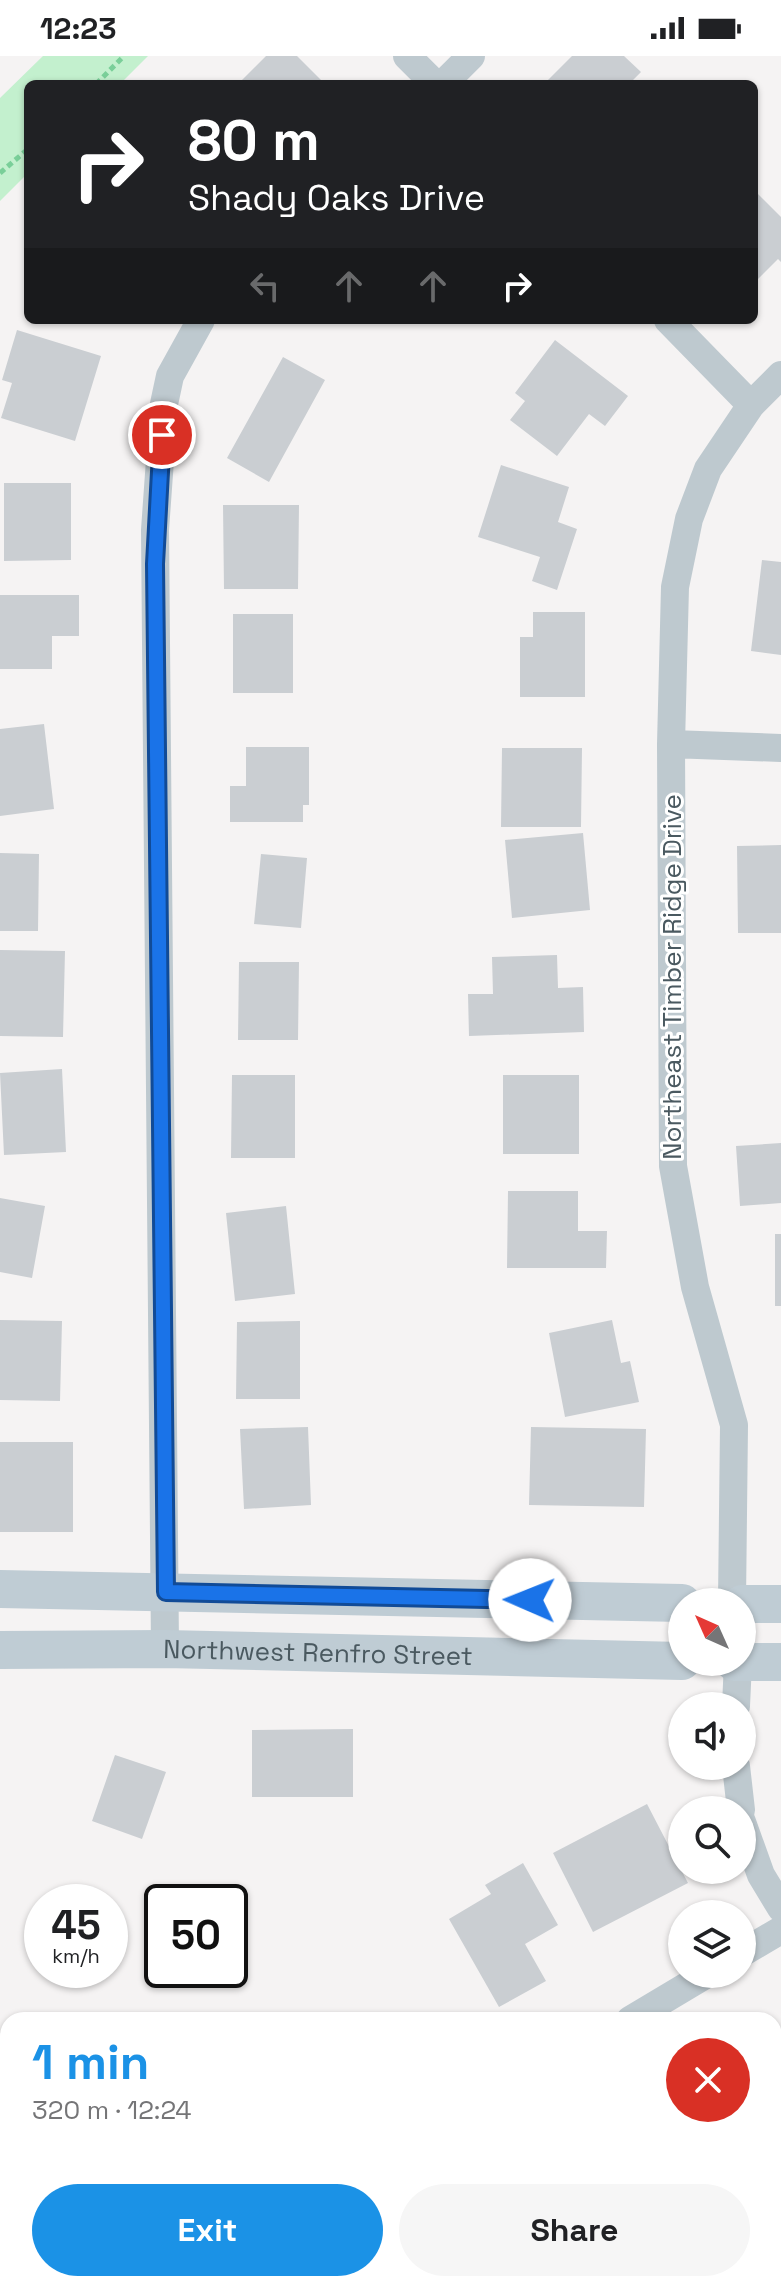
<!DOCTYPE html>
<html lang="en">
<head>
<meta charset="utf-8">
<style>
	:root { --surface:#fff; --page:#f6f6f6; --text:#202124; --muted:#757577; --accent:#1b92e6 }
	body { margin:0; font-family:"Space Grotesk",sans-serif; background:var(--page); color:var(--text); height:100vh; display:flex; flex-direction:column; font-size:30px; white-space:nowrap }
	* { box-sizing:border-box; margin:0 }
	p { font-size:26px; color:var(--muted) }
	.icon { flex:none; width:44px; height:44px; fill:none; stroke:currentColor; stroke-width:2; stroke-linecap:round; stroke-linejoin:round }
	.map { position:relative; flex:1; overflow:hidden }
	.panel { position:absolute; left:0px; top:1956px; width:782px; height:280px; display:flex; flex-direction:column; background:var(--surface); border-radius:24px 24px 0 0; box-shadow:0 2px 6px #0004 }
	.panel>* { flex:none }
	.banner { position:absolute; left:24px; top:24px; width:734px; height:244px; border-radius:12px; box-shadow:0 2px 6px #0004; background:#202124; color:#fff; overflow:hidden }
	.needle { width:52px; rotate:315deg }
	.controls { position:absolute; left:668px; top:1532px; display:grid; gap:16px }
	.controls a { display:grid; place-items:center; width:88px; height:88px; border-radius:50%; background:var(--surface); box-shadow:0 2px 6px #0004; font-size:40px }
	.speed { position:absolute; left:24px; top:1828px; display:flex; gap:16px; font-size:40px; font-weight:700; text-align:center }
	.speed>* { display:grid; place-content:center; width:104px; height:104px; border-radius:50%; background:var(--surface); box-shadow:0 2px 6px #0004; line-height:1 }
	.speed small { font-size:20px; font-weight:400 }
	.speed .limit { border:4px solid #111; border-radius:12px; background:#fff; color:#111 }
	.pin { position:absolute; display:grid; place-items:center; width:68px; height:68px; color:#fff; margin:-34px; border:4px solid #fff; border-radius:50%; box-shadow:0 2px 8px #0007 }
	.me { position:absolute; width:88px; margin:-44px; rotate:271deg; stroke-linejoin:round; filter:drop-shadow(0 0 6px #0008) }
	.turn { display:flex; align-items:center; gap:28px; height:168px; padding:0 32px; font-size:36px }
	.turn .icon { width:104px; height:104px; stroke-width:2.5 }
	.turn b { display:block; font-size:56px; line-height:68px }
	.lanes { display:flex; align-items:center; height:76px; padding:0 32px; background:#0003; justify-content:center; gap:40px; direction:ltr }
	.lanes .off { opacity:.35 }
	.round { display:grid; place-items:center; flex:none; width:84px; height:84px; border-radius:42px; background:var(--page) }
	.overview { display:flex; align-items:center; justify-content:space-between; height:136px; padding:0 32px }
	h1 { font-size:48px; font-weight:800; line-height:60px; color:var(--accent) }
	.action { display:flex; gap:16px; margin-top:auto; padding:16px 32px }
	.action a { flex:1; height:92px; border-radius:48px; background:var(--accent); color:#fff; font-size:32px; font-weight:800; line-height:92px; text-align:center }
	.action a+a { background:var(--page); color:var(--text) }
	.status { display:flex; justify-content:space-between; align-items:center; height:56px; padding:0 40px; background:var(--surface); direction:ltr }
	.status svg { height:22px; fill:currentColor }
	.map>svg:first-child { display:block }
</style>
</head>
<body>
<div class="status"><b>12:23</b><svg viewBox="0 0 49 12"><path d="M0 12V9h3v3zM5 12V6h3v6zM10 12V3h3v9zM15 12V0h3v12zM26 1h20v11H26zM47 4h2v5h-2z"/></svg></div>
<div class="map">
<svg width="781" height="2236" viewBox="0 0 781 2236">
	<rect width="100%" height="100%" fill="#f5f3f3"/>
	<path fill="#c3f0ce" d="M 43,0 L 148,0 L 120,28 L 28,28 L 28,117 L 0,145 L 0,42 Z"/>
	<path fill="#caced2" d="M 266,0 L 297,0 L 325,28 L 238,28 Z
		M 572,0 L 624,0 L 641,16 L 629,28 L 544,28 Z
		M 754,134 L 781,161 L 781,206 L 778,203 L 754,227 Z
		M 17,274 L 101,300 L 75,385 L 1,362 L 12,327 L 2,324 Z
		M 555,284 L 628,340 L 605,370 L 589,358 L 557,400 L 510,364 L 525,345 L 515,337 Z
		M 283,301 L 325,324 L 269,426 L 227,402 Z
		M 501,409 L 569,431 L 558,466 L 577,473 L 557,534 L 532,525 L 540,501 L 478,481 Z
		M 4,427 L 71,427 L 71,504 L 4,505 Z
		M 223,449 L 299,449 L 298,533 L 224,533 Z
		M 762,504 L 781,506 L 781,599 L 751,595 Z
		M 0,539 L 79,539 L 79,580 L 52,580 L 52,613 L 0,613 Z
		M 533,556 L 585,556 L 585,641 L 520,641 L 520,581 L 533,581 Z
		M 233,558 L 293,558 L 293,637 L 233,637 Z
		M 44,668 L 54,753 L 0,760 L 0,673 Z
		M 246,691 L 309,691 L 309,749 L 303,749 L 303,766 L 230,766 L 230,730 L 246,730 Z
		M 502,692 L 582,692 L 581,771 L 501,771 Z
		M 583,777 L 590,854 L 512,862 L 505,784 Z
		M 781,789 L 781,877 L 738,877 L 737,790 Z
		M 0,797 L 39,798 L 38,875 L 0,875 Z
		M 261,798 L 307,802 L 301,872 L 254,868 Z
		M 0,894 L 65,895 L 63,981 L 0,980 Z
		M 557,899 L 558,932 L 583,931 L 584,976 L 469,980 L 468,938 L 493,938 L 492,901 Z
		M 239,906 L 299,906 L 298,984 L 238,984 Z
		M 62,1013 L 66,1096 L 4,1099 L 0,1017 Z
		M 232,1019 L 295,1019 L 295,1102 L 231,1102 Z
		M 503,1019 L 579,1019 L 579,1098 L 503,1098 Z
		M 781,1087 L 781,1147 L 740,1150 L 736,1090 Z
		M 508,1135 L 578,1135 L 578,1175 L 607,1175 L 606,1212 L 507,1212 Z
		M 0,1142 L 45,1150 L 32,1222 L 0,1216 Z
		M 286,1150 L 295,1238 L 235,1245 L 226,1157 Z
		M 775,1178 L 781,1178 L 781,1250 L 775,1250 Z
		M 0,1264 L 62,1265 L 60,1345 L 0,1344 Z
		M 612,1264 L 621,1307 L 630,1305 L 639,1346 L 565,1361 L 549,1277 Z
		M 300,1265 L 300,1343 L 236,1343 L 237,1266 Z
		M 308,1371 L 311,1449 L 244,1453 L 240,1373 Z
		M 531,1371 L 646,1373 L 644,1451 L 529,1449 Z
		M 0,1386 L 73,1386 L 73,1476 L 0,1476 Z
		M 353,1673 L 353,1741 L 252,1741 L 252,1674 Z
		M 115,1699 L 166,1716 L 142,1783 L 92,1765 Z
		M 647,1748 L 688,1827 L 593,1876 L 553,1797 Z
		M 523,1807 L 558,1869 L 525,1888 L 546,1925 L 499,1951 L 449,1863 L 491,1838 L 485,1829 Z
		M 774,1998 L 781,2001 L 781,2092 L 774,2088 Z
		M 155,2228 L 242,2228 L 242,2236 L 155,2236 Z
		M 448,2228 L 524,2228 L 520,2236 L 444,2236 Z"/>
	<g fill="none" stroke-linecap="round" stroke-linejoin="round">
		<path stroke="#7acf99" stroke-width="5" stroke-dasharray="6 4" stroke-linecap="butt" d="M 96,28 L 124,0
			M 0,117 L 28,93"/>
		<path stroke="#bec9cf" stroke-width="28" d="M 407,0 L 435,28
			M 443,28 L 471,0
			M 668,264 L 751,349
			M 671,688 L 781,692
			M 732,1546 L 734,1369 L 695,1231 L 673,1110 L 671,688 L 675,531 L 689,463 L 708,413 L 751,349 L 781,319
			M 165,1593 L 155,474 L 164,348 L 170,320 L 201,264
			M 736,1650 L 738,1606
			M 736,1710 L 741,1754
			M 742,1766 L 761,1819 L 781,1852
			M 742,1897 L 781,1874
			M 630,1964 L 707,1918
			M 387,2236 L 389,2228"/>
		<g stroke="#bfccd4" stroke-width="38">
			<path d="M 0,1533 L 682,1547"/>
			<path d="M 742,1548 L 781,1548"/>
			<path id="s1" d="M 0,1594 L 165,1593 L 682,1605"/>
			<path d="M 734,1606 L 781,1606"/>
		</g>
	</g>
	<g fill="none" stroke-linecap="round" stroke-linejoin="round">
		<g stroke="#114b97" stroke-width="20">
			<path id="route" d="M 162,379 L 155,508 L 166,1536 L 530,1544"/>
		</g>
		<use href="#route" stroke="#1a73e8" stroke-width="14"/>
	</g>
	<g text-anchor="middle" stroke-width="6" stroke-linejoin="round" paint-order="stroke">
		<g font-size="26" fill="#4a5960" stroke="#fff">
			<text transform="translate(672 921) rotate(-90)" y="9">Northeast Timber Ridge Drive</text>
			<text dy="9" stroke="none"><textPath href="#s1" startOffset="318">Northwest Renfro Street</textPath></text>
		</g>
	</g>
</svg>
<div class="controls">
<a><svg class="needle" viewBox="-14 -14 28 28"><path d="M0-13l5 13h-10z" fill="#e53935"/><path d="M0 13l5-13h-10z" fill="#757577"/></svg></a>
<a><svg class="icon" aria-label="sound" viewBox="0 0 24 24"><path d="M4 9h4l5-4v14l-5-4H4zM17 9q2 3 0 6"/></svg></a>
<a><svg class="icon" aria-label="search" viewBox="0 0 24 24"><circle cx="10" cy="10" r="6"/><path d="M15 15l6 6"/></svg></a>
<a><svg class="icon" aria-label="layers" viewBox="0 0 24 24"><path d="M12 4l9 5-9 5-9-5zM3 14l9 5 9-5"/></svg></a>
</div>
<div class="speed"><div>45<small>km/h</small></div><div class="limit">50</div></div>
<div class="pin" style="left:162px;top:379px;background:#d93025"><svg class="icon" aria-label="arrive" viewBox="0 0 24 24"><path d="M6 21V4h12l-3 4 3 4H6"/></svg></div>
<svg class="me" style="left:530px;top:1544px" viewBox="-20 -20 40 40"><circle r="19" fill="#fff"/><path d="M0-13L10 11 0 6-10 11z" fill="#1a73e8"/></svg>
<div class="banner">
<div class="turn"><svg class="icon" aria-label="right" viewBox="0 0 24 24"><path d="M7 20v-9h11M14 6l5 5-5 5"/></svg><div><b>80 m</b>Shady Oaks Drive</div></div>
<div class="lanes"><svg class="icon off" aria-label="left" viewBox="0 0 24 24"><path d="M17 20v-9H6M10 6l-5 5 5 5"/></svg><svg class="icon off" aria-label="ahead" viewBox="0 0 24 24"><path d="M12 20V5M6 11l6-6 6 6"/></svg><svg class="icon off" aria-label="ahead" viewBox="0 0 24 24"><path d="M12 20V5M6 11l6-6 6 6"/></svg><svg class="icon" aria-label="right" viewBox="0 0 24 24"><path d="M7 20v-9h11M14 6l5 5-5 5"/></svg></div>
</div>
<section class="panel">
<div class="overview"><div><h1>1 min</h1><p>320 m · 12:24</p></div><a class="round" style="background:#d93025;color:#fff"><svg class="icon" aria-label="close" viewBox="0 0 24 24"><path d="M6 6l12 12M18 6L6 18"/></svg></a></div>
<div class="action"><a>Exit</a><a>Share</a></div>
</section>
</div>
</body>
</html>
